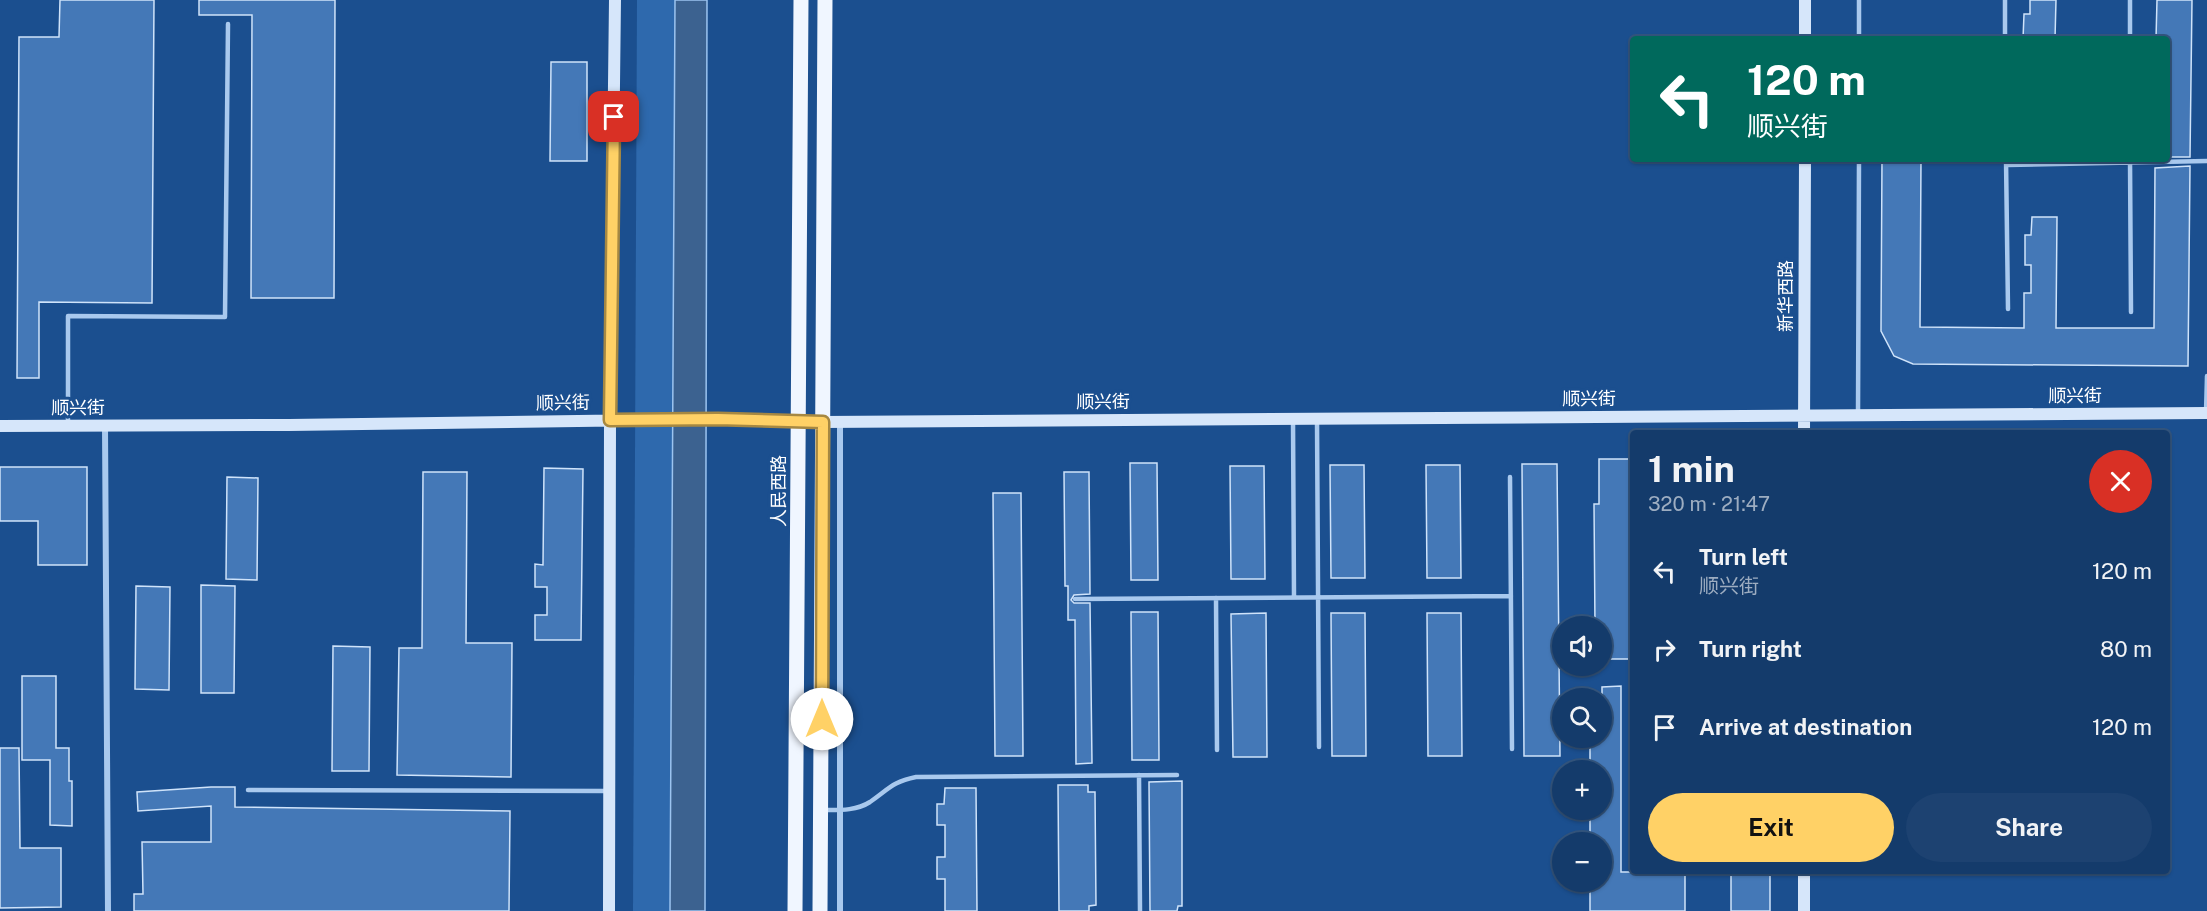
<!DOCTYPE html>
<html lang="en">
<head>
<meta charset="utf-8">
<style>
	:root { --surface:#143b6b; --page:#1d4271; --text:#f1f3f6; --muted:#9dadc1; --line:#33557e; --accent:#ffd166 }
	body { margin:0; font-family:"Public Sans","Noto Sans SC",sans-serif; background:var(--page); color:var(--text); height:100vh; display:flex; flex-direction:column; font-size:22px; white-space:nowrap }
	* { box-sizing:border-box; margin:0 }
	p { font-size:20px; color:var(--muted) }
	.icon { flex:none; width:33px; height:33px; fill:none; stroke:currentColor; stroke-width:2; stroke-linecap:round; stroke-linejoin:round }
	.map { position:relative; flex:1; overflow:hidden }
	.details { position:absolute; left:1630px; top:430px; width:540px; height:444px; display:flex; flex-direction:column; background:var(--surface); border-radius:6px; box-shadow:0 2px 4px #0004,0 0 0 2px var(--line) }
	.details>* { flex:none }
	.banner { position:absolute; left:1630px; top:36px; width:540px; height:126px; border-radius:6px; box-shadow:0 2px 4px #0004,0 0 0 2px var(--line); background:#00695c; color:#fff; overflow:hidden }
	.fabs { position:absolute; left:1552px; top:616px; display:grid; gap:12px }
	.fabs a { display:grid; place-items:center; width:60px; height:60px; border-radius:50%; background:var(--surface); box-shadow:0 2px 4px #0004,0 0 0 2px var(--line); font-size:30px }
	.pin { position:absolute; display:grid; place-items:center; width:51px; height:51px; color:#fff; margin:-26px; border-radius:12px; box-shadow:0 3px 9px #0006 }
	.me { position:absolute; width:66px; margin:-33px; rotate:0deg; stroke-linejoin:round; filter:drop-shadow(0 0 4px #0008) }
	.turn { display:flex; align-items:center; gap:21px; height:126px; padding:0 18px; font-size:27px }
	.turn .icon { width:78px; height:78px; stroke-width:2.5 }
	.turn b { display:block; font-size:42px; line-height:51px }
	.round { display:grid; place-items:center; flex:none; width:63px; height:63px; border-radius:32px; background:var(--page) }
	.head { display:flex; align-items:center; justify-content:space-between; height:102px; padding:0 18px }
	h1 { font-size:36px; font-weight:700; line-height:45px }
	.cta { display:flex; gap:12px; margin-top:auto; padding:12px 18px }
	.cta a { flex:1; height:69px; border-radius:36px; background:var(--accent); color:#111; font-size:24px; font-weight:700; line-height:69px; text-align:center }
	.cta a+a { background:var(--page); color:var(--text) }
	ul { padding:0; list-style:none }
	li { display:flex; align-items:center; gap:18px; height:78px; padding:0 18px }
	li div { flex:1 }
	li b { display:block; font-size:22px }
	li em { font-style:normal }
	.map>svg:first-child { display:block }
</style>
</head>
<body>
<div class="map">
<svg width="2207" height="911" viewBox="0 0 2207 911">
	<rect width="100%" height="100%" fill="#1b4f8f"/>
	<path fill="#2e69ad" d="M 637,0 L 675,0 L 670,911 L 633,911 Z"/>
	<path fill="#3c6290" stroke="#9cc4f0" stroke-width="1.5" d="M 675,0 L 707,0 L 705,911 L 670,911 Z"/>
	<path fill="#4478b7" stroke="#cfe3fa" stroke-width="1.5" d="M 60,0 L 154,0 L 152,303 L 39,302 L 39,378 L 17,378 L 19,37 L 59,37 Z
		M 199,0 L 335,0 L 334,298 L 251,298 L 252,15 L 199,15 Z
		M 2030,0 L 2056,0 L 2055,39 L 2023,39 L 2024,14 L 2030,14 Z
		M 2157,0 L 2192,0 L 2190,157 L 2168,157 L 2168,39 L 2156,39 Z
		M 551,62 L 587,62 L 587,161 L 550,161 Z
		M 1882,159 L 1921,159 L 1920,327 L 2024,328 L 2024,293 L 2031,293 L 2031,265 L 2025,265 L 2025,235 L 2031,235 L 2032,217 L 2057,217 L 2056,328 L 2154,328 L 2155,168 L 2190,166 L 2188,366 L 1913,364 L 1894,356 L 1881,331 Z
		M 1599,459 L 1634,459 L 1634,659 L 1602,659 L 1602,627 L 1595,627 L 1594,504 L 1599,504 Z
		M 1130,463 L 1157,463 L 1158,580 L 1131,580 Z
		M 1522,464 L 1557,464 L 1560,756 L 1524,756 Z
		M 1330,465 L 1364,465 L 1365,578 L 1331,578 Z
		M 1426,465 L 1460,465 L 1461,578 L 1427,578 Z
		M 1230,466 L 1264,466 L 1265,579 L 1231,579 Z
		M 0,467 L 87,467 L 87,565 L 38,565 L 38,521 L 0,521 Z
		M 544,468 L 583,469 L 581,640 L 535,640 L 535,615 L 547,615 L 547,587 L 535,587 L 535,564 L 543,565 Z
		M 423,472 L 467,472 L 466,643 L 512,643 L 511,777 L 397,775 L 399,648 L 422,648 Z
		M 1064,472 L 1089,472 L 1090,594 L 1074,595 L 1071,600 L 1074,603 L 1090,603 L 1092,763 L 1076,764 L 1075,620 L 1068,620 L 1068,586 L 1065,586 Z
		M 227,477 L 258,478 L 257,580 L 226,579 Z
		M 993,493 L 1021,493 L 1023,756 L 995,756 Z
		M 201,585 L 235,586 L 234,693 L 201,693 Z
		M 136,586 L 170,587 L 169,690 L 135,689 Z
		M 1131,612 L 1158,612 L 1159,760 L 1132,760 Z
		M 1266,613 L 1267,757 L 1233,757 L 1231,614 Z
		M 1331,613 L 1365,613 L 1366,756 L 1332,756 Z
		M 1427,613 L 1461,613 L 1462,756 L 1428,756 Z
		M 333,646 L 370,647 L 369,771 L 332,771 Z
		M 22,676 L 56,676 L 56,748 L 69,748 L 69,781 L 72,781 L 72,826 L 50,825 L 50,760 L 22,760 Z
		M 1621,686 L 1621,872 L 1685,872 L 1685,911 L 1590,911 L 1590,882 L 1602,882 L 1602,843 L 1590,843 L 1590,810 L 1602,810 L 1602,771 L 1590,771 L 1590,738 L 1602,738 L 1602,687 Z
		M 0,748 L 19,748 L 20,848 L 61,848 L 61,907 L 0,908 Z
		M 1182,781 L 1182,906 L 1178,906 L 1177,911 L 1150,911 L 1149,782 Z
		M 1058,785 L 1088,785 L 1088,792 L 1095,792 L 1096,905 L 1089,906 L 1089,911 L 1059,911 Z
		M 211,787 L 235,787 L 235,807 L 510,811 L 509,911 L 134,911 L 134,894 L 143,894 L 142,842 L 211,842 L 211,806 L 138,811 L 137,792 Z
		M 945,788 L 976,788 L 977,911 L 945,911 L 945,879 L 937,879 L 937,857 L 945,857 L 945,825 L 937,825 L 937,804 L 944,804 Z
		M 1731,872 L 1770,872 L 1770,911 L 1731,911 Z"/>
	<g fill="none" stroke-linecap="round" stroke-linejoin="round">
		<path stroke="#a9c9ee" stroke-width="4.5" d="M 2005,0 L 2005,39
			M 2130,0 L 2130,39
			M 1859,39 L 1859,0
			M 2006,159 L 2008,309
			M 2130,159 L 2131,312
			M 2007,165 L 2207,161
			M 1858,413 L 1859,159
			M 2206,413 L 2207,376
			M 1293,420 L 1294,597
			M 1317,420 L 1319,747
			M 68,425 L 68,316 L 225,317 L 228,24
			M 1510,477 L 1512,749
			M 1216,598 L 1217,750
			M 1075,599 L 1511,596
			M 1139,775 L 1140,911
			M 248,790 L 609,791
			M 823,810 C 839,810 856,811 870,802 C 889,789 892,782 916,777 L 1177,775"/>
		<path stroke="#a9c9ee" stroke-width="6" d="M 840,422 L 840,911
			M 105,426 L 108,911"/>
		<path stroke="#d6e6fa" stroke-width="12" d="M 1805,39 L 1805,0
			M 0,426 L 289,425 L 718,419 L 823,422 L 2207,413
			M 1804,434 L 1805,159
			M 1804,872 L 1804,911
			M 609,911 L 610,420 L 615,0"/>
		<path stroke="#f0f6ff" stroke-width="15" d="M 795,911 L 801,0
			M 820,911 L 825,0"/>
	</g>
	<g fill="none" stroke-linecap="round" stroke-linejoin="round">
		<g stroke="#a68842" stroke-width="15">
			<path id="route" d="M 614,117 L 610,420 L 718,419 L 823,422 L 822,719"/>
		</g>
		<use href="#route" stroke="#ffd166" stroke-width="10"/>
	</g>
	<g text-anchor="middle" stroke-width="6" stroke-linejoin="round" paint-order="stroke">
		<g font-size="18" fill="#fff" stroke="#1b4f8f">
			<text transform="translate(1786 296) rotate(-90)" y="6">新华西路</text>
			<text x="2075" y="402">顺兴街</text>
			<text x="1589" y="405">顺兴街</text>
			<text x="1103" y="408">顺兴街</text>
			<text transform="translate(563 403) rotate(-1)" y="6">顺兴街</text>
			<text x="78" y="414">顺兴街</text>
			<text transform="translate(779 491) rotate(-90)" y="6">人民西路</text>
		</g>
	</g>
</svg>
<div class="fabs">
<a><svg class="icon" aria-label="sound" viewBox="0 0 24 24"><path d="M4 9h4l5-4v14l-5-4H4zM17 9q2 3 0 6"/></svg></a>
<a><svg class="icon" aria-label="search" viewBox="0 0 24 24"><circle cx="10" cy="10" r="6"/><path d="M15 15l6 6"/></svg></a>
<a>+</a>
<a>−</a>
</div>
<div class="pin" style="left:614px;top:117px;background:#d93025"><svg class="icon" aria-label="arrive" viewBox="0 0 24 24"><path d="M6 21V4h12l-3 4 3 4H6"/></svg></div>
<svg class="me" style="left:822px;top:719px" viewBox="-20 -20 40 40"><circle r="19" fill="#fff"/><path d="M0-13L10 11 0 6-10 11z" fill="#ffd166"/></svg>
<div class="banner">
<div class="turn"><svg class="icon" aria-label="left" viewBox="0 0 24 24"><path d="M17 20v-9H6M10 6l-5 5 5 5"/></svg><div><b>120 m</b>顺兴街</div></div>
</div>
<section class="details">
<div class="head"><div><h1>1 min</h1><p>320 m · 21:47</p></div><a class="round" style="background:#d93025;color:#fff"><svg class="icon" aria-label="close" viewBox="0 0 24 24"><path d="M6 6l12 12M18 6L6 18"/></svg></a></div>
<ul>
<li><svg class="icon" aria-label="left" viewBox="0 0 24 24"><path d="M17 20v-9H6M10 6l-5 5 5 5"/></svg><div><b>Turn left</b><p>顺兴街</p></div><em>120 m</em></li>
<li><svg class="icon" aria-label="right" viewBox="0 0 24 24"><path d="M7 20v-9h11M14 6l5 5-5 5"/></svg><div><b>Turn right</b></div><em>80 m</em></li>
<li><svg class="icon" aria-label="arrive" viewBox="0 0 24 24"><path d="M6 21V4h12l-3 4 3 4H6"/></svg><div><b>Arrive at destination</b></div><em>120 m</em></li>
</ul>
<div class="cta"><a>Exit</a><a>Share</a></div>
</section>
</div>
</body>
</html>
